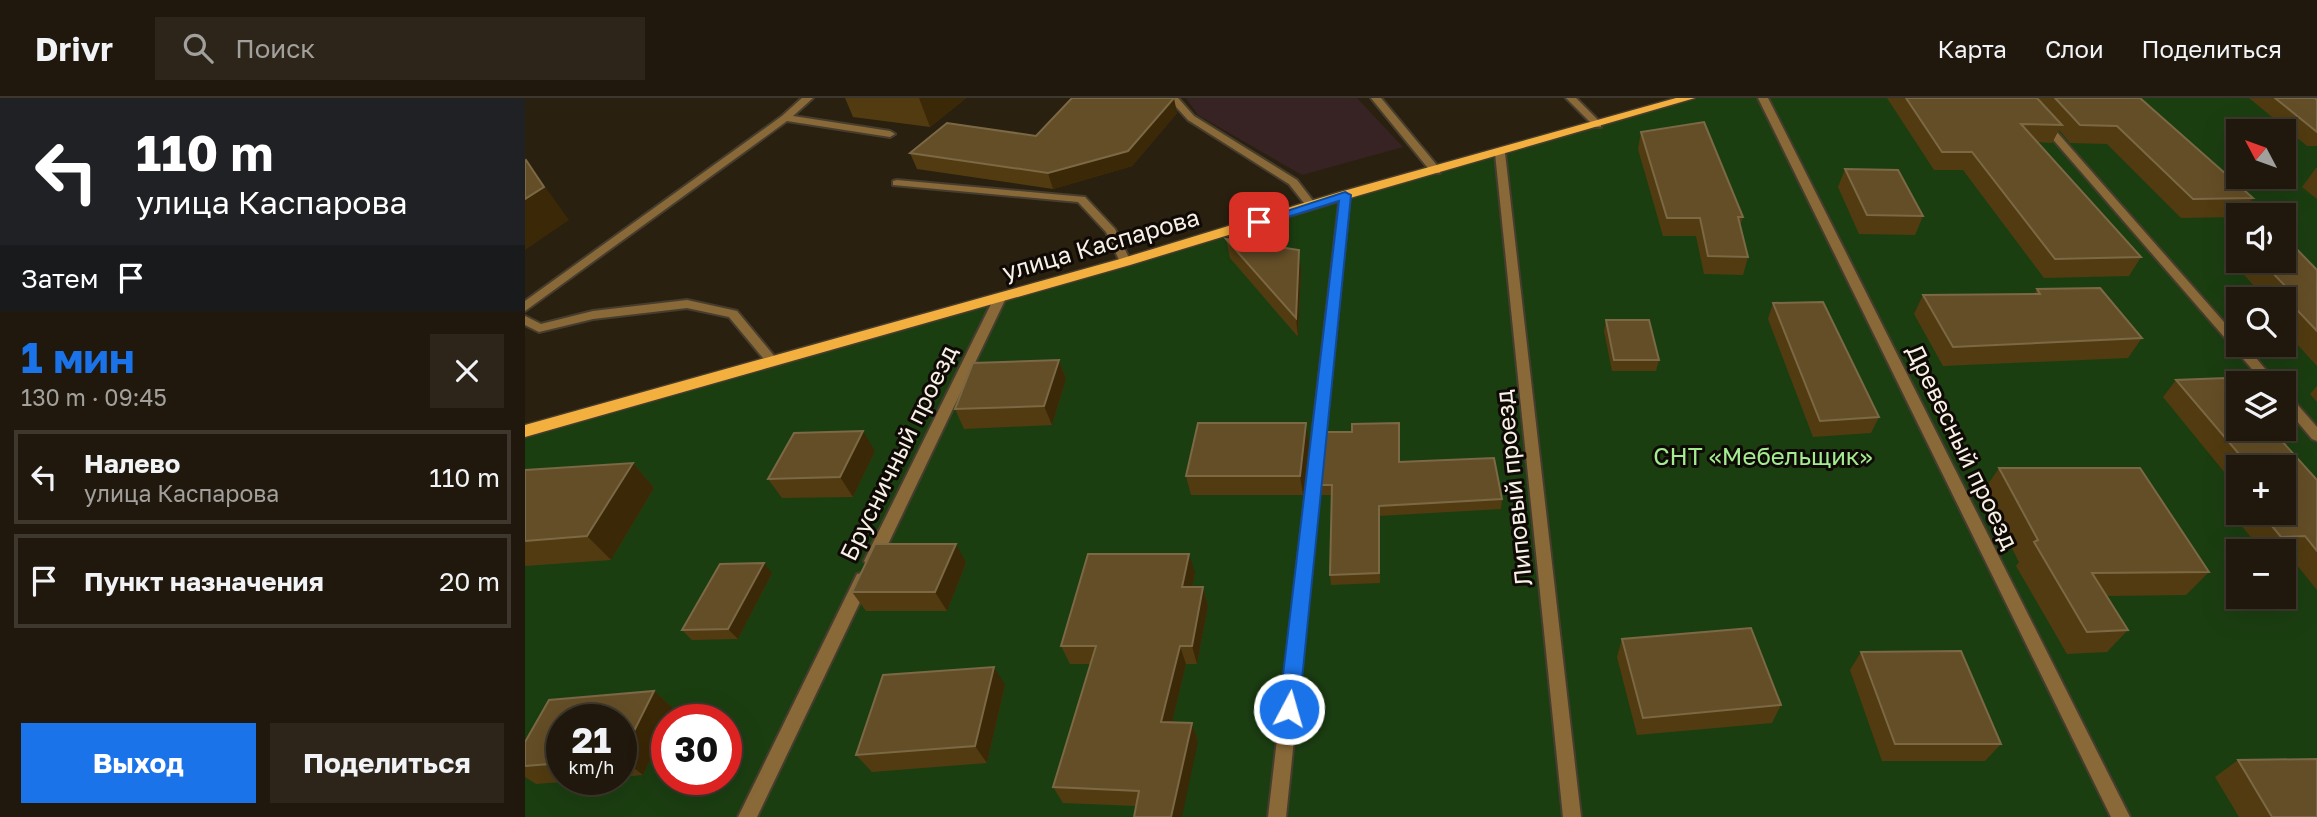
<!DOCTYPE html>
<html lang="ru">
<head>
<meta charset="utf-8">
<style>
	:root { --surface:#20180c; --page:#2d251a; --text:#f1f3f6; --muted:#a2a09d; --line:#3d372d; --accent:#1a73e8 }
	body { margin:0; font-family:"Golos Text",sans-serif; background:var(--page); color:var(--text); height:100vh; display:flex; flex-direction:column; font-size:26px; white-space:nowrap }
	* { box-sizing:border-box; margin:0 }
	p { font-size:23px; color:var(--muted) }
	.icon { flex:none; width:38px; height:38px; fill:none; stroke:currentColor; stroke-width:2; stroke-linecap:round; stroke-linejoin:round }
	.map { position:relative; flex:1; overflow:hidden }
	.side { display:flex; flex-direction:column; background:var(--surface); width:525px }
	.side>* { flex:none }
	.hud { background:#202124; color:#fff; overflow:hidden }
	.needle { width:46px; rotate:311deg }
	.fabs { position:absolute; left:1701px; top:21px; display:grid; gap:14px }
	.fabs a { display:grid; place-items:center; width:70px; height:70px; border-radius:0px; background:var(--surface); box-shadow:0 7px 28px #0002,0 0 0 2px var(--line); font-size:35px }
	.speed { position:absolute; left:21px; top:606px; display:flex; gap:14px; font-size:35px; font-weight:700; text-align:center }
	.speed>* { display:grid; place-content:center; width:91px; height:91px; border-radius:50%; background:var(--surface); box-shadow:0 7px 28px #0002,0 0 0 2px var(--line); line-height:1 }
	.speed small { font-size:18px; font-weight:400 }
	.speed .limit { border:10px solid #d22; background:#fff; color:#111 }
	.pin { position:absolute; display:grid; place-items:center; width:60px; height:60px; color:#fff; margin:-30px; border-radius:14px; box-shadow:0 4px 10px #0006 }
	.me { position:absolute; width:77px; margin:-38px; rotate:6deg; stroke-linejoin:round; filter:drop-shadow(0 0 5px #0008) }
	.turn { display:flex; align-items:center; gap:24px; height:147px; padding:0 21px; font-size:32px }
	.turn .icon { width:91px; height:91px; stroke-width:2.5 }
	.turn b { display:block; font-size:49px; line-height:60px }
	.then { display:flex; align-items:center; height:66px; padding:0 21px; background:#0003; gap:14px; font-size:26px }
	.round { display:grid; place-items:center; flex:none; width:74px; height:74px; border-radius:0px; background:var(--page) }
	.headline { display:flex; align-items:center; justify-content:space-between; height:119px; padding:0 21px }
	h1 { font-size:42px; font-weight:700; line-height:52px; color:var(--accent) }
	.button { display:flex; gap:14px; margin-top:auto; padding:14px 21px }
	.button a { flex:1; height:80px; border-radius:0px; background:var(--accent); color:#fff; font-size:28px; font-weight:700; line-height:80px; text-align:center }
	.button a+a { background:var(--page); color:var(--text) }
	ul { padding:0; list-style:none }
	li { display:flex; align-items:center; gap:21px; height:94px; margin:0 14px 10px; padding:0 7px; border:4px solid var(--line); border-radius:0px }
	li div { flex:1 }
	li b { display:block; font-size:26px }
	li em { font-style:normal }
	header { display:flex; align-items:center; gap:42px; box-sizing:border-box; height:98px; padding:0 35px; background:var(--surface); border-bottom:2px solid var(--line) }
	header strong { font-size:33px }
	nav { display:flex; gap:38px; margin-inline-start:auto; font-size:24px }
	.search { width:490px; height:63px; background:var(--page); display:flex; align-items:center; gap:18px; box-sizing:border-box; padding:0 24px; border-radius:0px; color:var(--muted); font-size:26px }
	main { display:flex; flex:1; min-height:0 }
	.map>svg:first-child { display:block }
</style>
</head>
<body>
<header>
<strong>Drivr</strong>
<div class="search"><svg class="icon" aria-label="search" viewBox="0 0 24 24"><circle cx="10" cy="10" r="6"/><path d="M15 15l6 6"/></svg>Поиск</div>
<nav><a>Карта</a><a>Слои</a><a>Поделиться</a></nav>
</header>
<main>
<section class="side">
<div class="hud">
<div class="turn"><svg class="icon" aria-label="left" viewBox="0 0 24 24"><path d="M17 20v-9H6M10 6l-5 5 5 5"/></svg><div><b>110 m</b>улица Каспарова</div></div>
<div class="then">Затем<svg class="icon" aria-label="arrive" viewBox="0 0 24 24"><path d="M6 21V4h12l-3 4 3 4H6"/></svg></div>
</div>
<div class="headline"><div><h1>1 мин</h1><p>130 m · 09:45</p></div><a class="round"><svg class="icon" aria-label="close" viewBox="0 0 24 24"><path d="M6 6l12 12M18 6L6 18"/></svg></a></div>
<ul>
<li><svg class="icon" aria-label="left" viewBox="0 0 24 24"><path d="M17 20v-9H6M10 6l-5 5 5 5"/></svg><div><b>Налево</b><p>улица Каспарова</p></div><em>110 m</em></li>
<li><svg class="icon" aria-label="arrive" viewBox="0 0 24 24"><path d="M6 21V4h12l-3 4 3 4H6"/></svg><div><b>Пункт назначения</b></div><em>20 m</em></li>
</ul>
<div class="button"><a>Выход</a><a>Поделиться</a></div>
</section>
<div class="map">
<svg width="1792" height="719" viewBox="0 0 1792 719">
	<rect width="100%" height="100%" fill="#2a2010"/>
	<path fill="#372323" d="M 661,0 L 832,0 L 878,49 L 777,77 L 673,17 Z"/>
	<path fill="#1b3e11" fill-rule="evenodd" d="M 1164,0 L 1792,0 L 1792,719 L 0,719 L 0,333 ZM 1713,33 L 1759,33 L 1759,79 L 1713,79 ZM 1713,117 L 1759,117 L 1759,163 L 1713,163 ZM 1713,201 L 1759,201 L 1759,247 L 1713,247 ZM 1713,285 L 1759,285 L 1759,331 L 1713,331 ZM 1713,369 L 1759,369 L 1759,415 L 1713,415 ZM 1713,453 L 1759,453 L 1759,499 L 1713,499 ZM 37,621 L 96,621 L 96,681 L 37,681 ZM 142,621 L 201,621 L 201,681 L 142,681 Z"/>
	<g fill="none" stroke-linecap="round" stroke-linejoin="round">
		<g stroke="#473d2e" stroke-width="4">
			<path id="service" d="M 277,0 L 288,0 L 268,18 L 365,33 L 370,36 L 365,39 L 262,23 L 0,213 L 0,203 L 257,18 Z
				M 643,0 L 653,0 L 669,18 L 772,82 L 792,108 L 791,110 L 783,110 L 764,86 L 663,22 Z
				M 846,0 L 856,0 L 915,71 L 915,75 L 907,75 Z
				M 1041,0 L 1051,0 L 1076,25 L 1076,29 L 1070,29 Z
				M 372,82 L 560,99 L 590,131 L 606,164 L 604,166 L 596,166 L 581,134 L 553,104 L 368,87 L 368,83 Z
				M 162,202 L 212,213 L 250,259 L 252,262 L 250,265 L 242,265 L 204,219 L 162,210 L 68,221 L 14,234 L 0,227 L 0,218 L 16,226 L 68,213 Z"/>
		</g>
		<g stroke="#473d2e" stroke-width="4">
			<path id="minor" d="M 1233,0 L 1243,0 L 1605,719 L 1586,719 Z
				M 1492,0 L 1502,0 L 1713,240 L 1713,247 L 1720,247 L 1752,285 L 1739,285 Z
				M 975,52 L 980,55 L 1056,719 L 1038,719 L 970,55 Z
				M 820,94 L 825,97 L 761,719 L 743,719 L 815,97 Z
				M 475,196 L 481,200 L 355,463 L 352,467 L 347,469 L 342,467 L 339,463 L 469,200 Z
				M 1759,296 L 1764,297 L 1792,329 L 1792,343 L 1787,341 L 1759,308 Z
				M 338,475 L 344,476 L 346,481 L 232,719 L 213,719 L 332,476 Z"/>
		</g>
		<g stroke="#473d2e" stroke-width="3">
			<path id="primary" d="M 1151,0 L 1170,0 L 825,100 L 605,167 L 0,339 L 0,327 L 595,161 L 815,94 Z"/>
		</g>
		<use href="#service" fill="#896938" fill-rule="evenodd"/>
		<use href="#minor" fill="#896938" fill-rule="evenodd"/>
		<use href="#primary" fill="#f3b03e" fill-rule="evenodd"/>
	</g>
	<path fill="#523b10" fill-rule="evenodd" d="M 320,0 L 441,0 L 405,29 L 328,19 Z
		M 1362,0 L 1615,0 L 1728,100 L 1716,117 L 1713,117 L 1713,119 L 1656,120 L 1582,46 L 1545,45 L 1534,32 L 1527,45 L 1512,44 L 1616,159 L 1604,178 L 1519,180 L 1438,72 L 1409,72 Z
		M 1724,0 L 1792,0 L 1792,48 L 1782,48 Z
		M 652,15 L 607,68 L 528,91 L 392,71 L 385,55 L 511,38 Z
		M 1116,34 L 1218,119 L 1215,128 L 1223,159 L 1218,177 L 1179,176 L 1171,138 L 1138,138 L 1113,51 Z
		M 1791,70 L 1792,70 L 1792,101 L 1777,89 Z
		M 1320,71 L 1398,118 L 1390,137 L 1334,136 L 1313,89 Z
		M 1713,140 L 1713,163 L 1759,163 L 1792,172 L 1792,268 L 1759,232 L 1759,201 L 1741,201 L 1701,157 Z
		M 701,141 L 776,172 L 773,239 L 705,160 Z
		M 1512,191 L 1617,240 L 1603,260 L 1418,268 L 1389,216 L 1398,197 L 1509,196 Z
		M 1248,205 L 1354,319 L 1346,335 L 1288,339 L 1243,221 Z
		M 1081,222 L 1134,262 L 1131,273 L 1087,273 L 1079,233 Z
		M 534,262 L 541,281 L 527,327 L 439,331 L 430,311 Z
		M 1651,282 L 1792,382 L 1792,492 L 1762,455 L 1759,455 L 1759,453 L 1737,453 L 1699,406 L 1713,391 L 1638,299 ZM 1713,369 L 1759,369 L 1759,415 L 1713,415 Z
		M 1792,288 L 1792,304 L 1785,296 Z
		M 784,345 L 778,397 L 666,397 L 661,378 Z
		M 350,353 L 328,399 L 257,400 L 243,381 Z
		M 874,364 L 977,401 L 976,411 L 854,418 L 855,485 L 806,487 L 805,477 L 807,397 L 797,397 L 796,387 Z
		M 108,365 L 129,390 L 86,462 L 0,468 L 0,372 Z
		M 1474,370 L 1684,474 L 1661,497 L 1582,498 L 1603,532 L 1582,554 L 1542,556 L 1491,468 L 1494,464 L 1458,394 Z
		M 441,465 L 422,513 L 341,513 L 327,494 Z
		M 247,475 L 213,541 L 167,542 L 157,532 Z
		M 670,475 L 667,489 L 678,489 L 683,508 L 672,566 L 661,566 L 647,624 L 667,625 L 673,643 L 611,708 L 538,705 L 528,689 L 566,566 L 545,566 L 536,548 Z
		M 1097,541 L 1256,607 L 1247,625 L 1112,637 L 1092,559 Z
		M 1336,554 L 1476,646 L 1460,663 L 1357,663 L 1325,572 Z
		M 480,587 L 462,665 L 347,674 L 331,657 Z
		M 129,593 L 149,611 L 144,621 L 142,621 L 142,626 L 118,677 L 96,679 L 96,621 L 37,621 L 37,681 L 74,681 L 11,686 L 0,679 L 0,644 L 24,602 Z
		M 1713,662 L 1792,719 L 1714,719 L 1690,679 Z"/>
	<path fill="#3b2806" d="M 394,0 L 441,0 L 405,29 Z
		M 649,0 L 652,15 L 607,68 L 528,91 L 523,75 Z
		M 1,62 L 44,122 L 0,152 L 0,101 Z
		M 774,152 L 776,172 L 773,239 L 771,220 Z
		M 534,262 L 541,281 L 527,327 L 519,308 Z
		M 781,325 L 784,345 L 778,397 L 775,378 Z
		M 338,333 L 350,353 L 328,399 L 315,379 Z
		M 108,365 L 129,390 L 86,462 L 62,438 Z
		M 431,446 L 441,465 L 422,513 L 410,494 Z
		M 664,456 L 670,475 L 663,508 L 657,489 Z
		M 239,465 L 247,475 L 213,541 L 203,531 Z
		M 678,489 L 683,508 L 672,566 L 667,548 Z
		M 655,548 L 661,566 L 643,641 L 636,624 Z
		M 469,569 L 480,587 L 462,665 L 450,648 Z
		M 129,593 L 149,611 L 144,621 L 142,621 L 142,626 L 118,677 L 96,660 Z
		M 667,625 L 673,643 L 657,719 L 646,719 Z"/>
	<path fill="#644e27" stroke="#7b6845" stroke-width="2" d="M 547,0 L 649,0 L 603,53 L 523,75 L 385,55 L 422,25 L 511,38 Z
		M 1381,0 L 1512,0 L 1537,27 L 1496,26 L 1616,159 L 1530,161 L 1447,54 L 1417,54 Z
		M 1530,0 L 1615,0 L 1728,100 L 1668,101 L 1592,28 L 1555,27 Z
		M 1750,0 L 1790,0 L 1792,2 L 1792,34 Z
		M 1179,24 L 1218,119 L 1213,119 L 1223,159 L 1183,158 L 1175,120 L 1142,120 L 1116,34 Z
		M 1,62 L 19,89 L 0,101 L 0,63 Z
		M 1320,71 L 1373,72 L 1398,118 L 1342,117 Z
		M 1759,138 L 1792,172 L 1792,233 L 1754,193 L 1765,193 L 1736,163 L 1759,163 Z
		M 701,141 L 774,152 L 771,220 Z
		M 1575,190 L 1617,240 L 1428,249 L 1398,197 L 1515,196 L 1512,191 Z
		M 1298,204 L 1354,319 L 1295,323 L 1248,205 Z
		M 1081,222 L 1124,222 L 1134,262 L 1089,262 Z
		M 534,262 L 519,308 L 430,311 L 448,265 Z
		M 1701,280 L 1713,294 L 1713,331 L 1746,331 L 1792,382 L 1792,453 L 1780,438 L 1756,439 L 1736,415 L 1759,415 L 1759,369 L 1725,369 L 1651,282 Z
		M 673,325 L 781,325 L 775,378 L 661,378 Z
		M 874,325 L 874,364 L 969,360 L 977,401 L 854,408 L 854,475 L 805,477 L 807,387 L 796,387 L 801,334 L 827,334 L 827,326 Z
		M 338,333 L 315,379 L 243,381 L 269,335 Z
		M 108,365 L 62,438 L 0,443 L 0,372 Z
		M 1474,370 L 1615,370 L 1684,474 L 1567,475 L 1603,532 L 1562,534 L 1509,444 L 1513,442 Z
		M 350,446 L 431,446 L 410,494 L 327,494 Z
		M 563,456 L 664,456 L 657,489 L 678,489 L 667,548 L 655,548 L 636,624 L 667,625 L 646,719 L 609,719 L 614,693 L 528,689 L 571,548 L 536,548 Z
		M 239,465 L 203,531 L 157,532 L 195,466 Z
		M 1226,530 L 1256,607 L 1118,620 L 1097,541 Z
		M 1436,553 L 1476,646 L 1370,646 L 1336,554 Z
		M 469,569 L 450,648 L 331,657 L 358,577 Z
		M 129,593 L 96,659 L 96,621 L 37,621 L 37,665 L 0,668 L 0,644 L 24,602 Z
		M 1792,661 L 1792,719 L 1747,719 L 1713,662 Z"/>
	<path fill="#1a73e8" stroke="#114b97" stroke-width="2" d="M 820,94 L 826,97 L 774,611 L 771,617 L 764,620 L 757,617 L 754,611 L 814,103 L 734,128 L 728,124 Z"/>
	<g text-anchor="middle" stroke-width="6" stroke-linejoin="round" paint-order="stroke">
		<g font-size="24" fill="#f7f0e6" stroke="#0f0a05">
			<text transform="translate(576 147) rotate(-16)" y="8">улица Каспарова</text>
			<text transform="translate(1437 349) rotate(64)" y="8">Древесный проезд</text>
			<text transform="translate(374 355) rotate(-64)" y="8">Брусничный проезд</text>
			<text transform="translate(989 390) rotate(-96)" y="8">Липовый проезд</text>
		</g>
		<g font-size="24" fill="#a3ec90" stroke="#0f0a05">
			<text x="1238" y="367">СНТ «Мебельщик»</text>
		</g>
	</g>
</svg>
<div class="fabs">
<a><svg class="needle" viewBox="-14 -14 28 28"><path d="M0-13l5 13h-10z" fill="#e53935"/><path d="M0 13l5-13h-10z" fill="#a2a09d"/></svg></a>
<a><svg class="icon" aria-label="sound" viewBox="0 0 24 24"><path d="M4 9h4l5-4v14l-5-4H4zM17 9q2 3 0 6"/></svg></a>
<a><svg class="icon" aria-label="search" viewBox="0 0 24 24"><circle cx="10" cy="10" r="6"/><path d="M15 15l6 6"/></svg></a>
<a><svg class="icon" aria-label="layers" viewBox="0 0 24 24"><path d="M12 4l9 5-9 5-9-5zM3 14l9 5 9-5"/></svg></a>
<a>+</a>
<a>−</a>
</div>
<div class="speed"><div>21<small>km/h</small></div><div class="limit">30</div></div>
<div class="pin" style="left:734px;top:124px;background:#d93025"><svg class="icon" aria-label="arrive" viewBox="0 0 24 24"><path d="M6 21V4h12l-3 4 3 4H6"/></svg></div>
<svg class="me" style="left:764px;top:611px" viewBox="-20 -20 40 40"><circle r="17" fill="#1a73e8" stroke="#fff" stroke-width="3"/><path d="M0-11L8 9 0 5-8 9z" fill="#fff"/></svg>
</div>
</main>
</body>
</html>
